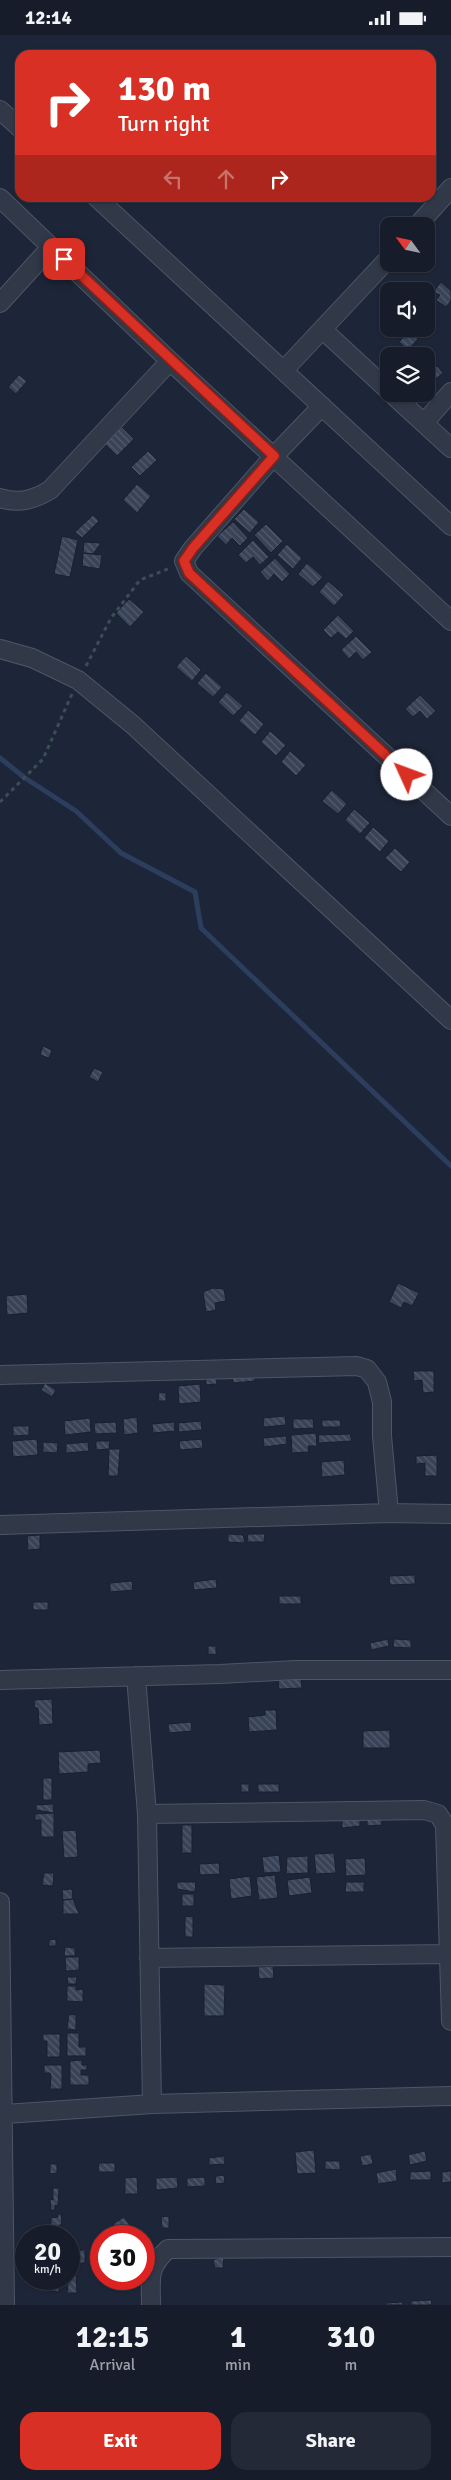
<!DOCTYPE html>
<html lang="en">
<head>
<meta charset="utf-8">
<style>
	:root { --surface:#161c2a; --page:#232936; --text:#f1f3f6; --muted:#9ea1a8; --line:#353a47; --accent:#d93025 }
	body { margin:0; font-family:Signika,sans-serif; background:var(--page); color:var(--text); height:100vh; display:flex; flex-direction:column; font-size:19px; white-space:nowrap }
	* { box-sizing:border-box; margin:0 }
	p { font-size:16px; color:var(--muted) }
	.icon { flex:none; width:28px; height:28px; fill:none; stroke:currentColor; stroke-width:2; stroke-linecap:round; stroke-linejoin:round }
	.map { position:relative; height:2270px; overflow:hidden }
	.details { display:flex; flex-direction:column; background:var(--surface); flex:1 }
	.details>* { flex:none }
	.top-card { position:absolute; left:15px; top:15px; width:421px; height:152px; border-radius:15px; box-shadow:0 1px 4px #0004,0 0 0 1px var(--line); background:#d93025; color:#fff; overflow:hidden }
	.needle { width:32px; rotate:303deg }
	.controls { position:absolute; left:380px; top:182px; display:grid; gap:10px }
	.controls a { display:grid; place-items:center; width:55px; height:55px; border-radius:10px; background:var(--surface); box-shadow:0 1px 4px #0004,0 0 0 1px var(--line); font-size:25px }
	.speed { position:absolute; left:15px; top:2190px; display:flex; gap:10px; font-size:25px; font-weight:700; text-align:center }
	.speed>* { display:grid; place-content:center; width:65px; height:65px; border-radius:50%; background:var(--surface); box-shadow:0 1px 4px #0004,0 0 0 1px var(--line); line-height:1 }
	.speed small { font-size:12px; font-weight:400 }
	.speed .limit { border:8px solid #d22; background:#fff; color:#111 }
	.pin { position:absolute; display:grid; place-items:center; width:42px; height:42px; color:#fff; margin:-21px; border-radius:10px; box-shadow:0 2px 8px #0006 }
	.me { position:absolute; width:55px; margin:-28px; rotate:313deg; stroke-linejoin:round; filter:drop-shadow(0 0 4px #0008) }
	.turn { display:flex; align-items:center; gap:18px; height:105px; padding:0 20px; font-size:22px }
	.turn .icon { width:65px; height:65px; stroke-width:2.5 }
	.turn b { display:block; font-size:35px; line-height:42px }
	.lanes { display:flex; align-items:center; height:48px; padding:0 20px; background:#0003; justify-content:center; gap:25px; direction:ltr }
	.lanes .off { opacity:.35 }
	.eta { display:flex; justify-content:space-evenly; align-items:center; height:85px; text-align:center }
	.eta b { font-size:30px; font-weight:800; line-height:35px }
	.button { display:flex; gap:10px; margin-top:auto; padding:10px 20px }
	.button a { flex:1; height:58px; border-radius:15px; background:var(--accent); color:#fff; font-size:20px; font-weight:800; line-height:58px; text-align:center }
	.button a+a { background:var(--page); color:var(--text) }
	.status { display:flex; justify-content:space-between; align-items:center; height:35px; padding:0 25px; background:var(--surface); direction:ltr }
	.status svg { height:14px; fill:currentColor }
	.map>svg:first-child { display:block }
</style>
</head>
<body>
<div class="status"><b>12:14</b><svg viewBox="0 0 49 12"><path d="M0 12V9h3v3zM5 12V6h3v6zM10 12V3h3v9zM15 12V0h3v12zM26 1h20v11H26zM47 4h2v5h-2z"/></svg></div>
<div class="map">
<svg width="451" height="2270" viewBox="0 0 451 2270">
	<defs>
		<pattern id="building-back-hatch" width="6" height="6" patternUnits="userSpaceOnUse" patternTransform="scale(1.25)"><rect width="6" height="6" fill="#394358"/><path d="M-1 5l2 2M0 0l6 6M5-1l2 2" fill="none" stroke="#535c6e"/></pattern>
	</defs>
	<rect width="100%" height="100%" fill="#1d2638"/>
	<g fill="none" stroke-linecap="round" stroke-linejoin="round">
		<path stroke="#2d3d5e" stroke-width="5" d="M 0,723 L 25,743 L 76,776 L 121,818 L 195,857 L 201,893 L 451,1131"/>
	</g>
	<path fill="url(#building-back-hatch)" stroke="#191f2e" d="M 441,247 L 451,256 L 451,266 L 446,272 L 436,265 L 440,260 L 433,257 Z
		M 411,294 L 419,297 L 415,302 L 418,304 L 408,315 L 399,307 Z
		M 437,331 L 443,338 L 432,347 L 426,340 Z
		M 19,340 L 27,346 L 16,359 L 8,352 Z
		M 122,392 L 134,404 L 117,421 L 105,409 Z
		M 148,416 L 157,425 L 140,441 L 131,432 Z
		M 137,449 L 151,461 L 137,478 L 123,465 Z
		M 244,474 L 259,487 L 250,498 L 234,484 Z
		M 93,480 L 99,486 L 82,503 L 75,497 Z
		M 233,487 L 248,503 L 240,511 L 232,503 L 226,510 L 217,501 Z
		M 266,489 L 283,506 L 271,518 L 254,500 Z
		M 62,501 L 78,505 L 70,542 L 54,539 Z
		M 253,505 L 269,522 L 260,530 L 253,522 L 246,528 L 238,520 Z
		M 84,507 L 101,508 L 93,519 L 83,518 Z
		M 287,509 L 302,523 L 293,534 L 277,520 Z
		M 83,518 L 102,520 L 100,534 L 82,531 Z
		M 275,523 L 290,539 L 282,547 L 274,539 L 268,546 L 260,537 Z
		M 307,528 L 323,542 L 313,552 L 298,539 Z
		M 328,546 L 344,560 L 334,571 L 319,557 Z
		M 129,564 L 144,577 L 130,592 L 116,578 Z
		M 338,580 L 354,596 L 346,604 L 338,597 L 331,603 L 323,595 Z
		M 356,601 L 372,617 L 363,625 L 356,617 L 349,624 L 341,615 Z
		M 186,621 L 201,635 L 192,646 L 176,632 Z
		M 206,638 L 222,652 L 213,662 L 197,648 Z
		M 227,657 L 243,671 L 233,681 L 218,667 Z
		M 420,660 L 436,676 L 427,684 L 420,676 L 413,682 L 405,674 Z
		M 248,675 L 264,689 L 255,700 L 239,686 Z
		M 270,696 L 286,710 L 276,721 L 261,707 Z
		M 290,716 L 306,730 L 296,741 L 281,727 Z
		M 332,755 L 347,769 L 338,779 L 322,766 Z
		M 354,774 L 370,788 L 360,799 L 345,785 Z
		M 373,792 L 389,806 L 380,817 L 364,803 Z
		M 395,813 L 410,827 L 401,837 L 385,823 Z
		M 43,1011 L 52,1015 L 49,1023 L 40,1020 Z
		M 94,1033 L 103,1037 L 98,1047 L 89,1042 Z
		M 398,1248 L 419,1258 L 412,1271 L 404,1267 L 401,1273 L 389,1267 Z
		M 213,1253 L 224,1254 L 226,1266 L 215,1268 L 216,1275 L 206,1277 L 203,1257 Z
		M 27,1259 L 28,1278 L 7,1280 L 6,1261 Z
		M 413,1336 L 434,1336 L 434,1357 L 423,1358 L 422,1345 L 414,1346 Z
		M 254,1337 L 255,1346 L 233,1348 L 232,1339 Z
		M 216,1341 L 217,1349 L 206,1350 L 206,1342 Z
		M 45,1348 L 56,1355 L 52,1362 L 41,1355 Z
		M 200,1349 L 201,1367 L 179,1369 L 178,1351 Z
		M 159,1357 L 166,1358 L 166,1366 L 158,1366 Z
		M 285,1381 L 286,1390 L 264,1392 L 263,1383 Z
		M 137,1382 L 138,1398 L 124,1400 L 123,1384 Z
		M 90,1383 L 91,1397 L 65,1400 L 64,1386 Z
		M 293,1384 L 313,1384 L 314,1393 L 293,1394 Z
		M 322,1385 L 341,1385 L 340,1392 L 322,1392 Z
		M 201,1386 L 202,1395 L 179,1397 L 178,1388 Z
		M 116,1387 L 117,1398 L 95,1399 L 94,1388 Z
		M 174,1387 L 175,1396 L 153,1398 L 152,1389 Z
		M 13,1391 L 29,1391 L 29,1400 L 13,1401 Z
		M 316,1398 L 317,1411 L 308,1411 L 309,1417 L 292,1418 L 291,1400 Z
		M 350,1399 L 352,1406 L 319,1408 L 318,1400 Z
		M 286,1401 L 287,1409 L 264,1412 L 263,1403 Z
		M 37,1404 L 38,1420 L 13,1422 L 12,1406 Z
		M 202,1404 L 203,1413 L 180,1415 L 179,1406 Z
		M 96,1406 L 110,1406 L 109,1414 L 96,1415 Z
		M 43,1407 L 58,1408 L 57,1418 L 43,1417 Z
		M 88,1407 L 89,1416 L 66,1418 L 66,1409 Z
		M 109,1414 L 120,1414 L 118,1441 L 108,1441 Z
		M 437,1420 L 437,1441 L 425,1441 L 425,1428 L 416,1429 L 416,1421 Z
		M 344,1425 L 345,1440 L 322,1442 L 321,1427 Z
		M 228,1499 L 243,1500 L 245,1508 L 228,1507 Z
		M 248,1499 L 265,1499 L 264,1507 L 247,1507 Z
		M 40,1500 L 40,1514 L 28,1515 L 27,1501 Z
		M 415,1540 L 415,1549 L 390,1550 L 389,1541 Z
		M 216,1544 L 217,1553 L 194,1555 L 193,1547 Z
		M 132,1546 L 133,1555 L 110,1557 L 110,1548 Z
		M 279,1561 L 301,1561 L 301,1569 L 279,1569 Z
		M 33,1567 L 48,1567 L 48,1575 L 33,1575 Z
		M 388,1604 L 389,1611 L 371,1615 L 370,1608 Z
		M 394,1604 L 411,1605 L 411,1613 L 393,1612 Z
		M 208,1611 L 216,1611 L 216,1620 L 208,1619 Z
		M 301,1644 L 302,1653 L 279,1654 L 278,1645 Z
		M 52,1664 L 53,1689 L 39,1690 L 38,1673 L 35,1673 L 34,1665 Z
		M 265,1675 L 276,1675 L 277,1695 L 249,1697 L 248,1682 L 265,1680 Z
		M 191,1687 L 192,1696 L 169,1698 L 168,1689 Z
		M 390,1695 L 390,1713 L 363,1713 L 363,1696 Z
		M 100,1715 L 101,1728 L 88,1729 L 88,1737 L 59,1739 L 58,1717 Z
		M 43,1743 L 52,1743 L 52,1765 L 43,1765 Z
		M 241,1749 L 249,1749 L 249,1757 L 241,1757 Z
		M 258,1749 L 279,1749 L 279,1757 L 258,1757 Z
		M 53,1769 L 54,1778 L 36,1775 L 36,1770 Z
		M 54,1778 L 54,1802 L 41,1802 L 41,1785 L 35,1785 L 35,1779 Z
		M 367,1780 L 381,1780 L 382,1790 L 367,1791 Z
		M 360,1782 L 360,1791 L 342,1793 L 342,1783 Z
		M 182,1790 L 192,1790 L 192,1818 L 182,1818 Z
		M 76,1795 L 78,1822 L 64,1823 L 62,1796 Z
		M 334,1818 L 336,1838 L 316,1839 L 314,1819 Z
		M 279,1820 L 281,1837 L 264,1838 L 262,1822 Z
		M 308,1821 L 308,1838 L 286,1839 L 287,1822 Z
		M 365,1823 L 366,1840 L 346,1841 L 345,1824 Z
		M 219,1828 L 220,1839 L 200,1840 L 199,1829 Z
		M 44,1838 L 54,1838 L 53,1851 L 42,1850 Z
		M 275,1840 L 278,1863 L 259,1865 L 256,1842 Z
		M 250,1841 L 252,1861 L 231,1864 L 229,1844 Z
		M 310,1842 L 312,1858 L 289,1861 L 287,1845 Z
		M 177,1847 L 196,1847 L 195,1857 L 177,1854 Z
		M 346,1847 L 364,1847 L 364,1857 L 345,1857 Z
		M 72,1854 L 73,1864 L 63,1865 L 62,1855 Z
		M 182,1859 L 194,1859 L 194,1871 L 182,1871 Z
		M 73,1864 L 79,1879 L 63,1879 L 63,1865 Z
		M 193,1881 L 193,1902 L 185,1902 L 185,1882 Z
		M 56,1904 L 56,1911 L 49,1911 L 49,1905 Z
		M 65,1912 L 75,1913 L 75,1921 L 64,1921 Z
		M 65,1922 L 79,1922 L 79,1935 L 66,1936 Z
		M 273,1931 L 274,1943 L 259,1944 L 258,1932 Z
		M 67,1942 L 77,1942 L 76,1949 L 68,1949 Z
		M 204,1949 L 225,1950 L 224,1981 L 204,1981 Z
		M 67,1951 L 76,1951 L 76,1955 L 83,1954 L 83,1967 L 67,1966 Z
		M 69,1979 L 76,1980 L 76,1995 L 67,1994 Z
		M 67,1998 L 79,1998 L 79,2012 L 86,2012 L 86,2021 L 67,2021 Z
		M 43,1999 L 60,1999 L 60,2022 L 47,2022 L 47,2006 L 43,2006 Z
		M 82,2025 L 82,2030 L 87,2030 L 87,2035 L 81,2035 L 81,2040 L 89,2040 L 89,2050 L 70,2050 L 70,2026 Z
		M 44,2030 L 62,2030 L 62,2054 L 50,2054 L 51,2041 L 50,2038 L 44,2038 Z
		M 314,2115 L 316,2138 L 297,2139 L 295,2117 Z
		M 425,2116 L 427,2126 L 410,2130 L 408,2120 Z
		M 371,2119 L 373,2129 L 362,2131 L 360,2121 Z
		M 224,2121 L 225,2129 L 209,2130 L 209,2123 Z
		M 325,2126 L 340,2126 L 340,2135 L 325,2134 Z
		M 99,2128 L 115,2128 L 115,2137 L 98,2137 Z
		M 50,2129 L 57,2129 L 57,2138 L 50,2139 Z
		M 396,2134 L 397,2146 L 378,2149 L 376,2138 Z
		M 431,2136 L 431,2145 L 410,2145 L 410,2137 Z
		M 451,2136 L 451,2147 L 442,2148 L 442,2137 Z
		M 224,2140 L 225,2148 L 215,2149 L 216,2141 Z
		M 137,2142 L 138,2159 L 125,2159 L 125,2143 Z
		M 177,2142 L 178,2153 L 156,2155 L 156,2143 Z
		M 205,2142 L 205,2151 L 187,2152 L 187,2143 Z
		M 53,2153 L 59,2153 L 58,2171 L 55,2170 L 55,2175 L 51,2175 L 50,2164 L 53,2165 Z
		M 58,2179 L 61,2179 L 62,2190 L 59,2190 L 59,2196 L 51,2195 L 51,2183 L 58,2182 Z
		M 169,2181 L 169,2193 L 162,2193 L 161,2182 Z
		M 124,2182 L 132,2193 L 126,2197 L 123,2192 L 118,2195 L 113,2189 Z
		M 69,2215 L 85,2215 L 85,2228 L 69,2228 Z
		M 224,2221 L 223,2233 L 215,2233 L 213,2225 Z
		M 69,2239 L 76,2239 L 77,2258 L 67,2258 Z
		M 51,2244 L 59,2244 L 59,2257 L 51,2256 Z
		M 432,2265 L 431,2270 L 411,2270 L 411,2266 Z
		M 402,2267 L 403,2270 L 386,2270 L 386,2268 Z"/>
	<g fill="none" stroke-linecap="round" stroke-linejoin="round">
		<g stroke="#4e5566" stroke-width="20">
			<path id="minor" d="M 0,75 L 20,93
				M 96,162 L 451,491
				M 0,163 L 170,326 L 451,586
				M 417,191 L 451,153
				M 0,268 L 51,212
				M 323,295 L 389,356
				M 284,335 L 389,223
				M 392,359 L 451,413
				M 322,371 L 274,421 L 193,513 L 184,526 L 189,538 L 451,781
				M 424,388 L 451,357
				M 0,463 C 19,469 33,465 50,455 L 170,326
				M 0,614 L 32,623 L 78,645 L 133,690 L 451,985
				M 0,1340 L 357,1331 L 367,1334 L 377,1347 L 382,1367 L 382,1401 L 389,1478
				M 0,1490 L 389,1478 L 451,1479
				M 136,1641 L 147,1779 L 152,2069
				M 0,1645 L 220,1639 L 296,1635 L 451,1635
				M 147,1779 L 424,1775 L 438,1779 L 445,1790 L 451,1986
				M 0,1867 L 5,2270
				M 149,1923 L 449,1919
				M 5,2079 L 152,2069 L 451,2061
				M 151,2270 C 151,2243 147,2233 168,2214 L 451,2212"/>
		</g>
		<path stroke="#3a4f53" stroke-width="3" stroke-dasharray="4 4" stroke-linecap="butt" d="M 86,631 L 111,583 L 140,545 L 170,533
			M 0,767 L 43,724 L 72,659"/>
		<use href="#minor" stroke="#313848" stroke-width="18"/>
	</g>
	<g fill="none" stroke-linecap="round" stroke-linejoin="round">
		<g stroke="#8d1f18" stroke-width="12">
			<path id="route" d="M 64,224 L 274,421 L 193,513 L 184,526 L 189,538 L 407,740"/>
		</g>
		<use href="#route" stroke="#d93025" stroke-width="9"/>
	</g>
</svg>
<div class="controls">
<a><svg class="needle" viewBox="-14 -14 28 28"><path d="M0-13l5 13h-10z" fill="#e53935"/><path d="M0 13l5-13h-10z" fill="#9ea1a8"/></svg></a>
<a><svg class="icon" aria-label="sound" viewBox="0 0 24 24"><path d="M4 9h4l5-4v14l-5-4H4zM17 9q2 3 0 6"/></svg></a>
<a><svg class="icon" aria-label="layers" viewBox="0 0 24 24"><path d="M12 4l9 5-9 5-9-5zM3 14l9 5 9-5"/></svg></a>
</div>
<div class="speed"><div>20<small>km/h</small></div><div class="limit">30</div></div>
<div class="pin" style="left:64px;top:224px;background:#d93025"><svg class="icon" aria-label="arrive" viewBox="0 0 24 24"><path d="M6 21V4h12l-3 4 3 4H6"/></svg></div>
<svg class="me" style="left:407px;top:740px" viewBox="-20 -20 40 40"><circle r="19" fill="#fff"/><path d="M0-13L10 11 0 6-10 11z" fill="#d93025"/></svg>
<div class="top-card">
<div class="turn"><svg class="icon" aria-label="right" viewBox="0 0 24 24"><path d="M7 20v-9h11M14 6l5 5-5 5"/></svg><div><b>130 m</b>Turn right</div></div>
<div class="lanes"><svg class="icon off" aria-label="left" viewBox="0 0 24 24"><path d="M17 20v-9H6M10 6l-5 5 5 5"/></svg><svg class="icon off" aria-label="ahead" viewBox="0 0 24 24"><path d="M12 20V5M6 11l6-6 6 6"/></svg><svg class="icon" aria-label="right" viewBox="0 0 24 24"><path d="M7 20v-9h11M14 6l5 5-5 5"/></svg></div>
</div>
</div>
<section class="details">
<div class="eta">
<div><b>12:15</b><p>Arrival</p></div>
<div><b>1</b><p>min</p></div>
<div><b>310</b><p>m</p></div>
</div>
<div class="button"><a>Exit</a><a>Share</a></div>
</section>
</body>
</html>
